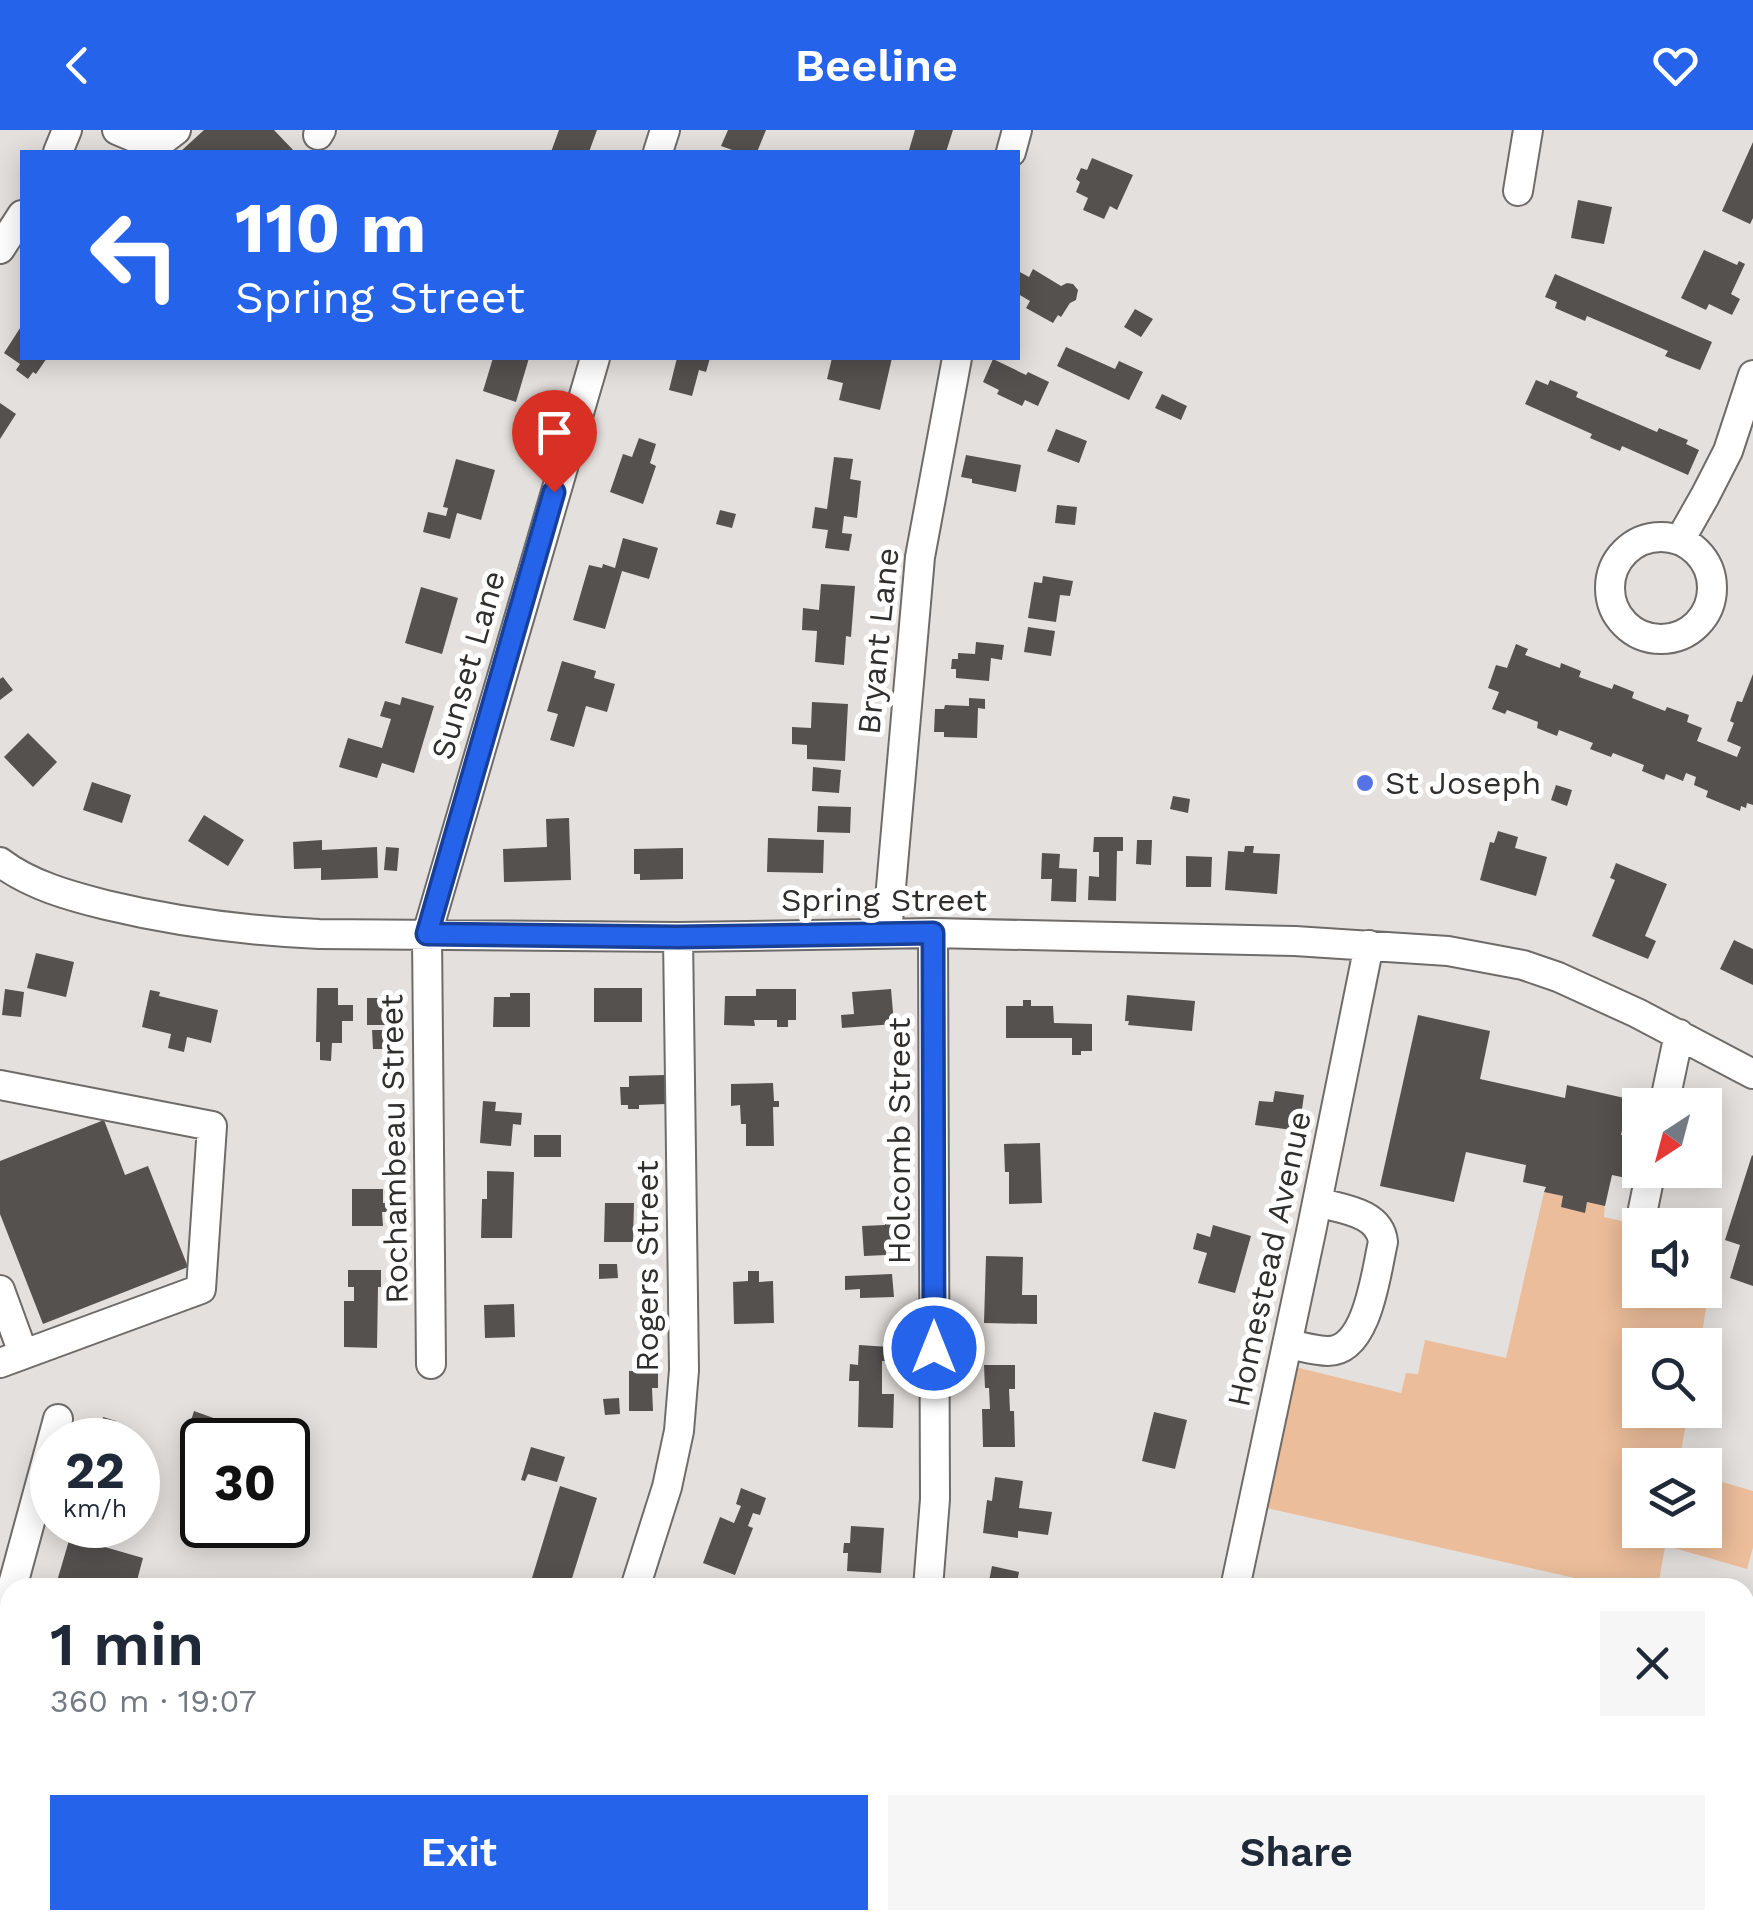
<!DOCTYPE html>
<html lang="en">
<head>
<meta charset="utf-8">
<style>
	:root { --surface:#fff; --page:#f6f6f7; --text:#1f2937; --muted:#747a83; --accent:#2563eb }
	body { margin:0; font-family:"Work Sans",sans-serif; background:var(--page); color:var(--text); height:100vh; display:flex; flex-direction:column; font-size:38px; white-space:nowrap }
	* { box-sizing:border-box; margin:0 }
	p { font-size:32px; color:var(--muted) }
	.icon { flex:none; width:55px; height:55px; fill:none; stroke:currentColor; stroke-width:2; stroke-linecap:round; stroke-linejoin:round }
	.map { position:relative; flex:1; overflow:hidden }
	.drawer { position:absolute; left:0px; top:1448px; width:1755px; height:352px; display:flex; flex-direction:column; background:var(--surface); border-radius:30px 30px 0 0; box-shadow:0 5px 25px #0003 }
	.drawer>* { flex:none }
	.banner { position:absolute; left:20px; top:20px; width:1000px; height:210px; border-radius:0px; box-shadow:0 5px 25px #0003; background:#2563eb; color:#fff; overflow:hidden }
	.needle { width:65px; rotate:216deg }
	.tools { position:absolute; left:1622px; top:958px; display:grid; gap:20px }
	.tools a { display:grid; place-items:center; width:100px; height:100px; border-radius:0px; background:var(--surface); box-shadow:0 5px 25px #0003; font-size:50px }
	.speed { position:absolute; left:30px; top:1288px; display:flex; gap:20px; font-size:50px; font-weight:700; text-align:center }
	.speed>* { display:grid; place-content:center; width:130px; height:130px; border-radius:50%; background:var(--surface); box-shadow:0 5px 25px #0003; line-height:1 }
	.speed small { font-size:25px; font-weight:400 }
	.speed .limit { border:5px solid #111; border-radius:15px; background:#fff; color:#111 }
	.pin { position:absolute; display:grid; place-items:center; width:85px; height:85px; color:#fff; margin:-102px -42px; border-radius:50% 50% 50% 0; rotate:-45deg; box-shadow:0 0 10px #0007 }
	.pin .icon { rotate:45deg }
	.me { position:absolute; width:110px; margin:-55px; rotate:0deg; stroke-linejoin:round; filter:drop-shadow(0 0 8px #0008) }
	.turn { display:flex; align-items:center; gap:35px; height:210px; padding:0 50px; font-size:45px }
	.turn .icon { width:130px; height:130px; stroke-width:2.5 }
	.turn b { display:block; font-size:70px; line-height:85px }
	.round { display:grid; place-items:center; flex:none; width:105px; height:105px; border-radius:0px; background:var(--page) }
	.summary { display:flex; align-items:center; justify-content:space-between; height:170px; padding:0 50px }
	h1 { font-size:60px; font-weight:600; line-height:75px }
	.cta { display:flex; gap:20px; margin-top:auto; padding:20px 50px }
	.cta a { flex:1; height:115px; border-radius:0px; background:var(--accent); color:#fff; font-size:40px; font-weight:600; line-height:115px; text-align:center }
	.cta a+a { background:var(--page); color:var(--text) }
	header { display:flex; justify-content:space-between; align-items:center; height:130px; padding:0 50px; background:var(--accent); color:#fff; font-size:45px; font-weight:600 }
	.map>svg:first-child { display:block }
</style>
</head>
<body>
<header><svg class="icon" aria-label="back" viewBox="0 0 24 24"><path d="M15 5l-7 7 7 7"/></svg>Beeline<svg class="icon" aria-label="heart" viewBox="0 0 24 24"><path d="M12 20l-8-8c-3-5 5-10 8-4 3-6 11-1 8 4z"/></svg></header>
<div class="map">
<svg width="1753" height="1799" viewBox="0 0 1753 1799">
	<rect width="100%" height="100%" fill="#e4e0dd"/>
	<path fill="#ebbd9a" d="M 1544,1062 L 1563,1066 L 1562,1077 L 1584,1082 L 1587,1072 L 1605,1075 L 1604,1087 L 1639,1095 L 1640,1160 L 1705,1160 L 1705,1121 L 1715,1124 L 1700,1215 L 1640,1215 L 1640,1280 L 1688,1280 L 1679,1335 L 1640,1335 L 1640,1400 L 1668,1400 L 1658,1457 L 1614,1457 L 1254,1375 L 1283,1234 L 1401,1263 L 1406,1243 L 1418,1244 L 1425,1210 L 1506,1228 Z
		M 1705,1347 L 1753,1361 L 1753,1417 L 1747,1439 L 1674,1418 L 1679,1400 L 1705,1400 Z"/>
	<path fill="#54514f" d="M 204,0 L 274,0 L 295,22 L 180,22 Z
		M 559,0 L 597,0 L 589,22 L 551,22 Z
		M 728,0 L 766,0 L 757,22 L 738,22 L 721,16 Z
		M 915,0 L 953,0 L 946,22 L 909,20 Z
		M 1753,12 L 1753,88 L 1750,94 L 1722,81 Z
		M 1092,28 L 1133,45 L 1117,80 L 1110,76 L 1104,89 L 1083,80 L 1088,68 L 1076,62 L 1080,52 L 1076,49 L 1081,38 L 1087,40 Z
		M 1578,70 L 1612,77 L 1604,114 L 1571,108 Z
		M 1704,120 L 1737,135 L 1739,131 L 1745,134 L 1731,164 L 1740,169 L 1732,185 L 1709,174 L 1706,180 L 1681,168 Z
		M 1033,139 L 1061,156 L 1067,153 L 1073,154 L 1078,160 L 1076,170 L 1070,173 L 1061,187 L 1058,185 L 1053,193 L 1026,178 L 1030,171 L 1018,164 L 1018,141 L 1029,147 Z
		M 1555,144 L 1712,212 L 1700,240 L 1665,226 L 1668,221 L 1587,186 L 1585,191 L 1555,178 L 1557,172 L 1545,167 Z
		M 1135,179 L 1153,189 L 1141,207 L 1124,197 Z
		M 22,195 L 22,228 L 47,228 L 36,244 L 33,242 L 28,249 L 16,240 L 20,234 L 4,223 Z
		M 1066,217 L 1115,239 L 1119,231 L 1143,242 L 1129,270 L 1057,236 Z
		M 493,228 L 529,228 L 516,272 L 483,261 Z
		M 677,228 L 710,228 L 706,242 L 699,240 L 692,266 L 669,260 Z
		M 832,228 L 892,228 L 880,280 L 839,270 L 843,253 L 827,249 Z
		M 993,229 L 1026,245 L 1028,242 L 1049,252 L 1038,276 L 1025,270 L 1022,276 L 997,264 L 999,260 L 983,252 Z
		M 1536,250 L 1548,255 L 1550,250 L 1578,262 L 1576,267 L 1657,302 L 1659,298 L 1688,310 L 1686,314 L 1699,320 L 1688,345 L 1622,316 L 1620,321 L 1590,308 L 1592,304 L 1525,274 Z
		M 1162,264 L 1187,276 L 1181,290 L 1155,278 Z
		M 0,273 L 16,284 L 0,309 Z
		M 1056,299 L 1087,311 L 1079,333 L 1047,321 Z
		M 639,308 L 656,314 L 650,333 L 656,336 L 643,374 L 610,362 L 623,324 L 632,327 Z
		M 966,325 L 1021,335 L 1016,362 L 972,353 L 972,349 L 961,347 Z
		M 834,327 L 853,329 L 850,349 L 861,351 L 857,388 L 844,386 L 842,403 L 852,404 L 849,421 L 825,418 L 828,400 L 812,398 L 815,377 L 827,379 Z
		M 456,329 L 495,340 L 481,390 L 457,383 L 450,409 L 423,402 L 428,382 L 446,386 L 448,378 L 443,377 Z
		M 1057,375 L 1077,377 L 1075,395 L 1055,393 Z
		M 720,380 L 736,384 L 732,398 L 716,394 Z
		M 623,408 L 658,418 L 649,449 L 622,441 L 605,499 L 573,490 L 589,435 L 602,438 L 603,434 L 615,438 Z
		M 1043,446 L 1073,451 L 1070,466 L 1060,465 L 1056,492 L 1028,488 L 1034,452 L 1042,453 Z
		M 821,454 L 855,456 L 851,507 L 846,506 L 844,535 L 815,532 L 817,501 L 802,500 L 803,478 L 819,480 Z
		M 421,457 L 458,468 L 442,524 L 405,513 Z
		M 1028,497 L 1055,501 L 1051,526 L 1024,522 Z
		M 976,512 L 1004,515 L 1002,530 L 991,528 L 989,551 L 956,548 L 956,539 L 951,539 L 952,529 L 958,529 L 958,523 L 975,524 Z
		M 1516,514 L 1528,519 L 1525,525 L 1560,538 L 1561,533 L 1581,541 L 1579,547 L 1612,559 L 1614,554 L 1634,562 L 1632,568 L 1665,581 L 1667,577 L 1689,585 L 1687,592 L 1702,598 L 1697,611 L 1737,627 L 1741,617 L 1727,611 L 1734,593 L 1730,591 L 1737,571 L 1742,572 L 1753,544 L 1753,675 L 1747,673 L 1746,678 L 1741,676 L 1740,681 L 1706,667 L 1708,661 L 1694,655 L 1696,647 L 1686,643 L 1683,651 L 1666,644 L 1664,650 L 1642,641 L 1644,635 L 1613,623 L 1611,627 L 1590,619 L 1593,613 L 1559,600 L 1557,606 L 1537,598 L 1538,592 L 1507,580 L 1505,584 L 1492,579 L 1499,562 L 1488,558 L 1496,535 L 1507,538 Z
		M 562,531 L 596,541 L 594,548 L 615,554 L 607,582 L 586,576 L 574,617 L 550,610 L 558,584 L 547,581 Z
		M 3,547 L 13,560 L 0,570 L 0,549 Z
		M 402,567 L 434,576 L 414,643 L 382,633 L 377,648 L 339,637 L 348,608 L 382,618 L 391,589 L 380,586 L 385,571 L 400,575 Z
		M 969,568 L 985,569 L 985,579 L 978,578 L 977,608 L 944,607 L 944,602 L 934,602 L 935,579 L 944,579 L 945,575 L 969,576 Z
		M 812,572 L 848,574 L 845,631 L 807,629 L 807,615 L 792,614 L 792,597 L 811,598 Z
		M 28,603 L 57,632 L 33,657 L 4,627 Z
		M 813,637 L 841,640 L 839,663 L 812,661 Z
		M 92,652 L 131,665 L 122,693 L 83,680 Z
		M 1556,655 L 1572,660 L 1567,676 L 1551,670 Z
		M 1173,666 L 1190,669 L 1188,683 L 1170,679 Z
		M 818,676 L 851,677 L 850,703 L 817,702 Z
		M 204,685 L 244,710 L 228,736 L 188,711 Z
		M 569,688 L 571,750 L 504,752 L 503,719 L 547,717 L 546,689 Z
		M 1498,701 L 1518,707 L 1515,718 L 1547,727 L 1536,766 L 1480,750 L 1490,712 L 1494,713 Z
		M 1094,707 L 1123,707 L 1123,721 L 1117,721 L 1116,771 L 1088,770 L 1089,746 L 1099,747 L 1099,722 L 1093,722 Z
		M 768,708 L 824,710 L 823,743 L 767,742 Z
		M 322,710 L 322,720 L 377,717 L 378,748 L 321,750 L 321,738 L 294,739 L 293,712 Z
		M 1137,710 L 1152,710 L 1151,735 L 1136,734 Z
		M 1245,716 L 1254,716 L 1253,723 L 1280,724 L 1277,764 L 1225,760 L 1228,721 L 1244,722 Z
		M 386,717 L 399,718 L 397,741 L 384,740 Z
		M 683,718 L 683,749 L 640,750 L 640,744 L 634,744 L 634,719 Z
		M 1042,723 L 1060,724 L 1059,738 L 1077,739 L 1076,772 L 1051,771 L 1052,749 L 1041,749 Z
		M 1186,726 L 1212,727 L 1211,757 L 1186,757 Z
		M 1616,733 L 1667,754 L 1645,806 L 1656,811 L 1648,829 L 1592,806 L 1615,750 L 1610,748 Z
		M 1734,810 L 1753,819 L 1753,855 L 1720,839 Z
		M 36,823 L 74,832 L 66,867 L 27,858 Z
		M 317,858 L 338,858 L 338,875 L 353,875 L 353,891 L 342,891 L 342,913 L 332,913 L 331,931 L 320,930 L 320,912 L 316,912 Z
		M 594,858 L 642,858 L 642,892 L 594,892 Z
		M 5,859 L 24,862 L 21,887 L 2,885 Z
		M 756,859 L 796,859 L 796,890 L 788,890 L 788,897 L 777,897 L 777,890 L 754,890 L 755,896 L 724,895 L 725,866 L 756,866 Z
		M 891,859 L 894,894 L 842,898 L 841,885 L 854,884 L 852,862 Z
		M 150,860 L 160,862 L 159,866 L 218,880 L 211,913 L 187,907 L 184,922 L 168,918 L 171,904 L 142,897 Z
		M 510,863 L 530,863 L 530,897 L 493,897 L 494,867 L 510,867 Z
		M 1127,865 L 1195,871 L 1192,901 L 1128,895 L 1129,891 L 1125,891 Z
		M 367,868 L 386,868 L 386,895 L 367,895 Z
		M 1023,870 L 1031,870 L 1031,876 L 1053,876 L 1054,893 L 1092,894 L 1092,921 L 1081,921 L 1081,925 L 1072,925 L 1072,908 L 1006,908 L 1006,876 L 1023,876 Z
		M 1418,885 L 1490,901 L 1480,949 L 1565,968 L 1567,955 L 1629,969 L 1621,1005 L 1640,1010 L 1640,1032 L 1636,1050 L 1612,1045 L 1605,1076 L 1587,1072 L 1585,1083 L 1561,1077 L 1563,1066 L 1544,1062 L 1546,1057 L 1523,1052 L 1526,1035 L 1466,1022 L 1454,1072 L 1380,1056 Z
		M 372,900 L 384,900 L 385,919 L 373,919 Z
		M 665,945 L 666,974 L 639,975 L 639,979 L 628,979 L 628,975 L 621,975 L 620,957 L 629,957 L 629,946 Z
		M 773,953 L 774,971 L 779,971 L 779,977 L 773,977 L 774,1016 L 746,1016 L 746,994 L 741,994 L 740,975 L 731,976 L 731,954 Z
		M 1275,961 L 1304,965 L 1299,1001 L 1255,995 L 1259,971 L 1273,972 Z
		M 483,971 L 496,972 L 495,981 L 522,983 L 521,995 L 513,994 L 511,1016 L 480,1013 Z
		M 104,990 L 125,1045 L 148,1036 L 188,1137 L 43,1194 L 0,1084 L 0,1031 Z
		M 534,1005 L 561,1005 L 561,1027 L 534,1027 Z
		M 1040,1013 L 1042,1073 L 1009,1074 L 1009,1042 L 1005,1042 L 1004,1014 Z
		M 1752,1025 L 1753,1026 L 1753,1156 L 1730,1148 L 1740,1115 L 1725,1110 Z
		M 487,1041 L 514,1042 L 512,1108 L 481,1108 L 482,1069 L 487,1069 Z
		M 352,1059 L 383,1059 L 383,1073 L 389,1073 L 390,1082 L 382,1082 L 383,1096 L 352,1096 Z
		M 605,1073 L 634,1073 L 633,1112 L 604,1112 Z
		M 908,1090 L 909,1116 L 886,1117 L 886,1125 L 864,1126 L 862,1096 L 885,1095 L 885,1091 Z
		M 1213,1095 L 1251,1106 L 1235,1163 L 1198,1153 L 1207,1123 L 1193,1119 L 1197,1103 L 1210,1107 Z
		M 986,1126 L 1023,1127 L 1022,1165 L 1037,1165 L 1037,1194 L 984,1193 Z
		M 599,1134 L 617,1134 L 618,1148 L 599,1149 Z
		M 348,1140 L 381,1140 L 381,1157 L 378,1157 L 377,1218 L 344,1217 L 344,1171 L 354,1171 L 354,1157 L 348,1157 Z
		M 748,1141 L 759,1141 L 759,1152 L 773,1151 L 774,1193 L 734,1194 L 733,1152 L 748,1151 Z
		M 892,1144 L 894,1167 L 860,1168 L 860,1159 L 845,1160 L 845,1146 Z
		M 514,1174 L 515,1207 L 485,1208 L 484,1175 Z
		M 859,1215 L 889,1217 L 888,1231 L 882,1231 L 882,1264 L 894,1264 L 893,1298 L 858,1297 L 859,1251 L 849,1251 L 850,1234 L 858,1235 Z
		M 984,1235 L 1015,1235 L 1015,1259 L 1009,1259 L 1010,1281 L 1014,1281 L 1015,1317 L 983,1317 L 982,1279 L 990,1279 L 989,1258 L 985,1258 Z
		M 629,1241 L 658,1241 L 658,1258 L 652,1258 L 653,1281 L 629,1281 Z
		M 619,1268 L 620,1284 L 605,1285 L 603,1269 Z
		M 194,1281 L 219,1290 L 212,1308 L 188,1300 Z
		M 1154,1282 L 1187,1290 L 1175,1339 L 1142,1331 Z
		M 103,1287 L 116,1291 L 111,1304 L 91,1298 L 93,1289 L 102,1292 Z
		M 531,1317 L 565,1327 L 557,1352 L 528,1344 L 525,1351 L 521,1350 Z
		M 995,1347 L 1023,1351 L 1019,1378 L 1052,1382 L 1048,1405 L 1018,1401 L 1018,1408 L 983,1403 L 987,1370 L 992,1371 Z
		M 560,1356 L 597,1368 L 569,1458 L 532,1448 Z
		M 741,1358 L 766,1368 L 760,1385 L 753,1383 L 748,1396 L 753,1398 L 735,1445 L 703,1433 L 720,1387 L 734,1393 L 741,1376 L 736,1374 Z
		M 851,1396 L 884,1398 L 881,1443 L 847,1441 L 848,1423 L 843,1423 L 844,1413 L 850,1413 Z
		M 70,1407 L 143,1428 L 135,1458 L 55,1458 Z
		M 992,1436 L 1019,1442 L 1016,1458 L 988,1456 Z
		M 266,1790 L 391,1790 L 389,1799 L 263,1799 Z
		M 1044,1790 L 1078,1790 L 1076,1799 L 1065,1799 L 1043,1794 Z"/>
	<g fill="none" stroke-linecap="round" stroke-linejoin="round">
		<g stroke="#6e6b69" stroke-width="32">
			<path id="minor" d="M 117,0 L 155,16 L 149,22
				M 318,5 L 321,0
				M 155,16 L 176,0
				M 58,22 L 67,0
				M 658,22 L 665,0
				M 1011,22 L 1017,0
				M 1518,61 L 1528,0
				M 0,119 L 22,85
				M1610 458a51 51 0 1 1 102 0a51 51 0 1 1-102 0Z
				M 1680,410 L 1705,366 L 1728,321 L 1753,245
				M 0,732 C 30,755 70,766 106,775 C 177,792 247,801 319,804 L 678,807 L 933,803 L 1295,811 L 1448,821 L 1523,835 L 1558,847 L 1637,883 L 1753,944
				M 887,803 L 920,427 L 957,228
				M 0,955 L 212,996 L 201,1159 L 0,1233
				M 1664,975 L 1679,904
				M 1643,1079 L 1651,1040
				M 0,1160 L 23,1223
				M 1287,1214 C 1300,1216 1315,1221 1328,1221 C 1368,1221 1376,1142 1383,1112 C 1380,1082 1342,1079 1317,1072
				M 431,1234 L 427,804 L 595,228
				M 12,1458 L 58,1289
				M 635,1458 L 667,1357 L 679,1301 L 684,1240 L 678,807
				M 928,1458 L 935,1369 L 933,803
				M 1235,1458 L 1311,1102 L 1369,815
				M 0,1501 L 10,1464
				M 0,1542 L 10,1545
				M 182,1790 L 191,1799
				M 819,1790 L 849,1799
				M 235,1799 L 240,1790
				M 531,1799 L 534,1790
				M 1155,1799 L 1157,1790
				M 1444,1799 L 1446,1790"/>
		</g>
		<g stroke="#9d6633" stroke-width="48">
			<path id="highway" d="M 0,1686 L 10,1703
				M 73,1790 L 81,1799"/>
		</g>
		<use href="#minor" stroke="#fff" stroke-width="28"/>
		<use href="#highway" stroke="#d88436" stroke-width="42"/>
	</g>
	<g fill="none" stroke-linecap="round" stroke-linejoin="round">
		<g stroke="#184099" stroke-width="25">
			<path id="route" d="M 554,362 L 427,804 L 678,807 L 933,803 L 934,1218"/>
		</g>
		<use href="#route" stroke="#2563eb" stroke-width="18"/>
	</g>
	<circle fill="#5572e7" stroke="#fff" stroke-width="4" cx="1365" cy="653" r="10"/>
	<g text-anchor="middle" stroke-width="10" stroke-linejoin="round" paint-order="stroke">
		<g font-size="32" fill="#302f2e" stroke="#fff">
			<text transform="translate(878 511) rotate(-84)" y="11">Bryant Lane</text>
			<text transform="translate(468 535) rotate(-74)" y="11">Sunset Lane</text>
			<text x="884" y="781">Spring Street</text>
			<text transform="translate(899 1011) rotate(-90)" y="11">Holcomb Street</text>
			<text transform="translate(394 1019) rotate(-91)" y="11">Rochambeau Street</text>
			<text transform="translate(1269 1129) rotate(-78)" y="11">Homestead Avenue</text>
			<text transform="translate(647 1136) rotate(-90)" y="11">Rogers Street</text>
		</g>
		<g font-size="32" fill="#302f2e" stroke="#fff" text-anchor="start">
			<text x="1385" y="664">St Joseph</text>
		</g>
	</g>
</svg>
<div class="tools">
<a><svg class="needle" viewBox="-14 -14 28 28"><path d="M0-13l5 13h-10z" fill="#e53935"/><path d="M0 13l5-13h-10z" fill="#747a83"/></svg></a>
<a><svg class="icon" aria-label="sound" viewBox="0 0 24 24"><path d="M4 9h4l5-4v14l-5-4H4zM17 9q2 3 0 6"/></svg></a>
<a><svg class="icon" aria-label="search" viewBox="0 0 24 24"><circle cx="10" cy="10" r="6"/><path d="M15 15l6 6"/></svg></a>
<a><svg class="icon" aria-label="layers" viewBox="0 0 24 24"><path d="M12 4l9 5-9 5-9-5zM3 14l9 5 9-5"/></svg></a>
</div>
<div class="speed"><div>22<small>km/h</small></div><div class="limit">30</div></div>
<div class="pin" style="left:554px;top:362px;background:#d93025"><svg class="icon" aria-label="arrive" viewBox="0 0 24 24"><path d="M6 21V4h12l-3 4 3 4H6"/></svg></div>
<svg class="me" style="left:934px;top:1218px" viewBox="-20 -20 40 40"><circle r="17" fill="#2563eb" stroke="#fff" stroke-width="3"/><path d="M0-11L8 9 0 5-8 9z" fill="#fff"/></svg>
<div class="banner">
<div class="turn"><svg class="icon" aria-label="left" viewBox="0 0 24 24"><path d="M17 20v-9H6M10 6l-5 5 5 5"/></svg><div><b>110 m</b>Spring Street</div></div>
</div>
<section class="drawer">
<div class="summary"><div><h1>1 min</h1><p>360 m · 19:07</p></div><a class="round"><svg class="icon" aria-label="close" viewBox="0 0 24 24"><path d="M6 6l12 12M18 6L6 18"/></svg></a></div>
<div class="cta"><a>Exit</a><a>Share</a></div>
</section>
</div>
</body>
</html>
